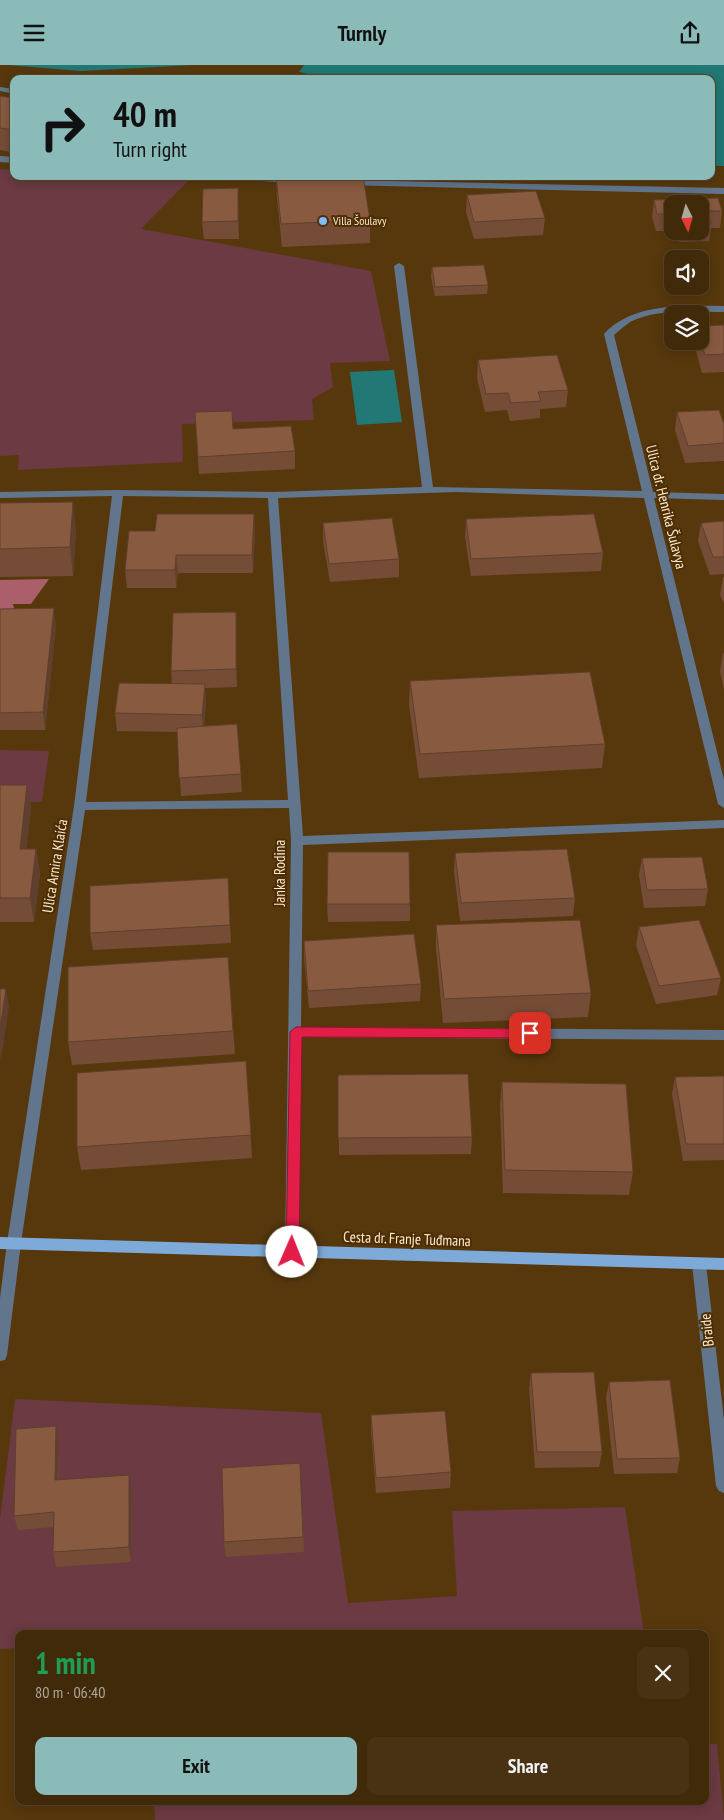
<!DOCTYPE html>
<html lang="en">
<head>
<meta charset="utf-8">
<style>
	:root { --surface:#412a0a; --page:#483213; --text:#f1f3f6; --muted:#aea79c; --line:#5a462b; --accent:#8bbbb9 }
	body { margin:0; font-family:"PT Sans Narrow",sans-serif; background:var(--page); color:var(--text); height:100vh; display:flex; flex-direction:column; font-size:19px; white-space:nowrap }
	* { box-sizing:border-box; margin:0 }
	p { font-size:16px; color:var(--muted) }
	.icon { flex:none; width:28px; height:28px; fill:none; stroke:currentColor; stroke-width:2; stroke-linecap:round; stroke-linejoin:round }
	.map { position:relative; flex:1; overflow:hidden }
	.sheet { position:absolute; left:15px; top:1565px; width:694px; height:175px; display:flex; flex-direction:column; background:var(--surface); border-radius:10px; box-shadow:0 2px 12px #0003,0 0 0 1px var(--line) }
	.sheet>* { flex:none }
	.top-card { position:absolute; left:10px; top:10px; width:705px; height:105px; border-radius:10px; box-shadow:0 2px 12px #0003,0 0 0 1px var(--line); background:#8bbbb9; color:#111; overflow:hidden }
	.needle { width:32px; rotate:175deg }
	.buttons { position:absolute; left:664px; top:130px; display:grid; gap:10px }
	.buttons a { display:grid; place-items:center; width:45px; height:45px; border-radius:10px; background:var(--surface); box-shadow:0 2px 12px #0003,0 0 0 1px var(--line); font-size:25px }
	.pin { position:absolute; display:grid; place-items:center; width:42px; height:42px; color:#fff; margin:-21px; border-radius:10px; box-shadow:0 2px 8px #0006 }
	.me { position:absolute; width:55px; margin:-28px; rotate:1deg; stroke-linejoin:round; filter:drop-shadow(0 0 4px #0008) }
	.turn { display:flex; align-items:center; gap:18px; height:105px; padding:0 20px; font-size:22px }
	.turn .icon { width:65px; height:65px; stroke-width:2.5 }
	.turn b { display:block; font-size:35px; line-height:42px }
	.round { display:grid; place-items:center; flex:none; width:52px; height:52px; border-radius:10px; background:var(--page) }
	.summary { display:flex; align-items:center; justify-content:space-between; height:85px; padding:0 20px }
	h1 { font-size:30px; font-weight:700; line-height:38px; color:#1e9e55 }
	.primary-button { display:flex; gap:10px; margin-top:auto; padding:10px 20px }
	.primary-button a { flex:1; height:58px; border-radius:10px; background:var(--accent); color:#111; font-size:20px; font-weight:700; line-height:58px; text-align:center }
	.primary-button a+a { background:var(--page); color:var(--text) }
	header { display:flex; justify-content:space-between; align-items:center; height:65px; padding:0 20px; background:var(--accent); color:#111; font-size:22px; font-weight:700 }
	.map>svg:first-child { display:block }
</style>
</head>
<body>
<header><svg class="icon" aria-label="menu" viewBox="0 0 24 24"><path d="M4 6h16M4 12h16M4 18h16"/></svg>Turnly<svg class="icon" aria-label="share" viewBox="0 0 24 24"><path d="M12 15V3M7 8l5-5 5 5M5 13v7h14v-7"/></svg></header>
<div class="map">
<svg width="724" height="1755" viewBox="0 0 724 1755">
	<rect width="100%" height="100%" fill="#57380d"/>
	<path fill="#6b3a42" d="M 0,104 L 14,105 L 14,111 L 193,111 L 141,164 L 371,206 L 390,296 L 330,298 L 333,322 L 312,334 L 314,355 L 182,359 L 183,397 L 18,405 L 19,390 L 0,391 Z
		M 0,685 L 49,686 L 42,737 L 0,738 Z
		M 15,1334 L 321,1348 L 348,1538 L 457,1531 L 452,1446 L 625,1442 L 644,1569 L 19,1569 L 19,1583 L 0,1584 L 0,1454 Z
		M 705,1679 L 717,1679 L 724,1755 L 155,1755 L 154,1736 L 705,1736 Z"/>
	<path fill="#ab5f6b" d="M 49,514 L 31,539 L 13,539 L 16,552 L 0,555 L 0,515 Z"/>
	<path fill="#227874" d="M 8,0 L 193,0 L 81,6 Z
		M 304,0 L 724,0 L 724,101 L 711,101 L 711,14 L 333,14 L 299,7 Z
		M 394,305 L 402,357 L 357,360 L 350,307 Z"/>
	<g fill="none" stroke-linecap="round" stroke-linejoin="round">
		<path fill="#61768d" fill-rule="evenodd" d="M 0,22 L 14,24 L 14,29 L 0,26 Z
			M 0,91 L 14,92 L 14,98 L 0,97 Z
			M 229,111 C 244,111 286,107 296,115 L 292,118 L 233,114 Z
			M 347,115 L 724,123 L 724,129 L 344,120 L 343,118 Z
			M 399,198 L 404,201 L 433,422 L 642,426 L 604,269 C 634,237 684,241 724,241 L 724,247 C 694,247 657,243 630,257 C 624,261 619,266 614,270 L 653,427 L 724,429 L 724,435 L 654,433 L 724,715 L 724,743 L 718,739 L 644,433 L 456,427 L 278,433 L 303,771 L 724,755 L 724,763 L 303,780 L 301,962 L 724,965 L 724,975 L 301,972 L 299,1187 L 297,1191 L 292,1193 L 287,1191 L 285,1187 L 291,776 L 289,743 L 85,745 L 21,1178 L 7,1290 L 5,1295 L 0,1296 L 0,1233 L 7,1178 L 74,741 L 112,431 L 0,433 L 0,427 L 118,425 L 273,427 L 422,422 L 394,201 ZM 123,431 L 268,433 L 288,735 L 86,737 Z
			M 699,1193 L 704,1195 L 706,1199 L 724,1355 L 724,1428 L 719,1426 L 716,1421 L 692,1199 L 694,1195 Z"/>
		<path fill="#7eaad9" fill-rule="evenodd" d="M 0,1172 L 724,1193 L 724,1205 L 0,1184 Z"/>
	</g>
	<path fill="#754d37" d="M 0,31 L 14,33 L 14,88 L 0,85 Z
		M 276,111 L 370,155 L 370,178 L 282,182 L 277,133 Z
		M 467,130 L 545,153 L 543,170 L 474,174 L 466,147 Z
		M 718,133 L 722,146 L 720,163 L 711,163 L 709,176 L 679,177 L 676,166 L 700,166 L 700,139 L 672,139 L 672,166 L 656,166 L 652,152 L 654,135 Z
		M 239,140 L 239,174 L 204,174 L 202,157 Z
		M 432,202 L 488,220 L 487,229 L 435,231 L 431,212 Z
		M 724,260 L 724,307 L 702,308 L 694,278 L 694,276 L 700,276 L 700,261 Z
		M 478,295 L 568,325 L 566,342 L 540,344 L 540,353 L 510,356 L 507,345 L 485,347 L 477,313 Z
		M 195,347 L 233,364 L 295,386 L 295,404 L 199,409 Z
		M 677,347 L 724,359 L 724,396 L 685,398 L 675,365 Z
		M 0,438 L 76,465 L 73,511 L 0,512 Z
		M 254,449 L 255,467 L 253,508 L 178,508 L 176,523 L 127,523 L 125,505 L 155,466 Z
		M 466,454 L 603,488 L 601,506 L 471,511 L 465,472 Z
		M 724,456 L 724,509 L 710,510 L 698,476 L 701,458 Z
		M 323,458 L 399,494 L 399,512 L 330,517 L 323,476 Z
		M 723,512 L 724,512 L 724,538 L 720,530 Z
		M 0,544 L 56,561 L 45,665 L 0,665 Z
		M 236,547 L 237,564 L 237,622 L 205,623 L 206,637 L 204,661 L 237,659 L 242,727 L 181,731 L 177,667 L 117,666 L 115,648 L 172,619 L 171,606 Z
		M 723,588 L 724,588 L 724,625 L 720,606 Z
		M 410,616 L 605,679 L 602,703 L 419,713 L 409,640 Z
		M 0,720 L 27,720 L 31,744 L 26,784 L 36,784 L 40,808 L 34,857 L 0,857 Z
		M 455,788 L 575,833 L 573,851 L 460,856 L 454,806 Z
		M 642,793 L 708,824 L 705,841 L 644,843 L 639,810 Z
		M 228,813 L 231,878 L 93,885 L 90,868 Z
		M 327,839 L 410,839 L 410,856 L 328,857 Z
		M 436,860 L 591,928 L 588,952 L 443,958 L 436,883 Z
		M 639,862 L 721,913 L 717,930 L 656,939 L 636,880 Z
		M 304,876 L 421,919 L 420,936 L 309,943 L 304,893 Z
		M 228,892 L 235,989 L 72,1000 L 68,977 Z
		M 246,996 L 252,1093 L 81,1105 L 77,1082 Z
		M 338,1010 L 472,1072 L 471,1089 L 339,1090 Z
		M 724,1011 L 724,1095 L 683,1096 L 672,1029 L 675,1012 Z
		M 502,1017 L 633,1107 L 629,1130 L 503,1128 L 500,1040 Z
		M 531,1308 L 602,1387 L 599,1402 L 535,1403 L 529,1323 Z
		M 609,1317 L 680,1393 L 677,1408 L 614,1409 L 606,1333 Z
		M 371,1350 L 451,1407 L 450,1423 L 376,1428 L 371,1365 Z
		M 56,1361 L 59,1376 L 59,1415 L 132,1426 L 131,1497 L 56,1502 L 53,1487 L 54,1462 L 18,1465 L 14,1451 Z
		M 300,1398 L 304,1487 L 226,1492 L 224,1477 Z"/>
	<path fill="#5f3f2d" d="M 238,123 L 239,140 L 239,174 L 238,156 Z
		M 73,437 L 76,465 L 73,511 L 70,482 Z
		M 254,449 L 255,467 L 253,508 L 252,490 Z
		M 176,490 L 178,508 L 176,523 L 175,505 Z
		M 54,543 L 56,561 L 45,665 L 43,647 Z
		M 236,547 L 237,564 L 237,622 L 236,604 Z
		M 205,619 L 206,637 L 203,667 L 202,650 Z
		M 27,720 L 31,744 L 24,808 L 20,784 Z
		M 36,784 L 40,808 L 34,857 L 30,833 Z
		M 6,924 L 9,941 L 1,996 L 0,989 L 0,964 Z
		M 56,1361 L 59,1376 L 58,1430 L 55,1415 Z
		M 129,1410 L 132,1426 L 131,1497 L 129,1482 Z"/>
	<path fill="#885a40" stroke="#5f3f2d" d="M 0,31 L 14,33 L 14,65 L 0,63 Z
		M 276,111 L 363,111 L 370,155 L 281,159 Z
		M 238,123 L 238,156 L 202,157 L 203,124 Z
		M 536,126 L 545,153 L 474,157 L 467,130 Z
		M 718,133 L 722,146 L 708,146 L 711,159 L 700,159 L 700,139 L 672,139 L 672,149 L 657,149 L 654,135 Z
		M 484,200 L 488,220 L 435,222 L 432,202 Z
		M 724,260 L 724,289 L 705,290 L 700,275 L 700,261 Z
		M 557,290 L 568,325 L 538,327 L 541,336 L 511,338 L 508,328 L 486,329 L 478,295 Z
		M 719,345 L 724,359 L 724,378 L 688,381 L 677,347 Z
		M 232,346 L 233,364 L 291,361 L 295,386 L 198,392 L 195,347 Z
		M 73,437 L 70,482 L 0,484 L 0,438 Z
		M 157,449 L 254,449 L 252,490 L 176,490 L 175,505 L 125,505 L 129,466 L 155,466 Z
		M 594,449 L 603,488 L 471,494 L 466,454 Z
		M 392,453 L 399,494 L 329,499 L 323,458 Z
		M 724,456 L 724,492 L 713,492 L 701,458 Z
		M 54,543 L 43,647 L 0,648 L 0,544 Z
		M 236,547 L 236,604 L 171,606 L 173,548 Z
		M 590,607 L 605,679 L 420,689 L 410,616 Z
		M 119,618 L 205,619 L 202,650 L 115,648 Z
		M 237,659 L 241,709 L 179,713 L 177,663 Z
		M 0,720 L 27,720 L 20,784 L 36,784 L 30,833 L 0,833 Z
		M 567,784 L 575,833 L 461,838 L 455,788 Z
		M 328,787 L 409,787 L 410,839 L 327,839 Z
		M 702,792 L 708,824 L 647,825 L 642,793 Z
		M 228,813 L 230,860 L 90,868 L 90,821 Z
		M 580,855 L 591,928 L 444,934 L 436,860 Z
		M 699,855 L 721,913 L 659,921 L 639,862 Z
		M 414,869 L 421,919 L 308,926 L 304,876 Z
		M 228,892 L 233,966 L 68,977 L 68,902 Z
		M 0,924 L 6,924 L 0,964 Z
		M 246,996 L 251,1070 L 77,1082 L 77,1008 Z
		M 468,1009 L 472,1072 L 338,1073 L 338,1010 Z
		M 724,1011 L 724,1079 L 686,1079 L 675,1012 Z
		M 502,1017 L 626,1019 L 633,1107 L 505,1105 Z
		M 594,1307 L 602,1387 L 537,1387 L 531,1308 Z
		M 670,1315 L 680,1393 L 617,1394 L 609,1317 Z
		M 445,1346 L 451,1407 L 376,1413 L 371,1350 Z
		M 56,1361 L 55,1415 L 129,1410 L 129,1482 L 53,1487 L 54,1447 L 14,1451 L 16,1364 Z
		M 300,1398 L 303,1472 L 224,1477 L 222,1403 Z
		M 705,1619 L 707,1641 L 705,1641 Z"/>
	<path fill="#e11d48" stroke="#92132f" d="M 296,962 L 530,964 L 535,968 L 530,973 L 302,972 L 299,1187 L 292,1192 L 286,1187 L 290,967 Z"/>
	<circle fill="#82bcfa" stroke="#4c2e00" stroke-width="2" cx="323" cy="156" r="5"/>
	<g text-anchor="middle" stroke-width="4" stroke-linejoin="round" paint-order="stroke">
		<g font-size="12" fill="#fde9d4" stroke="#4c2e00" text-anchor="start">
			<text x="333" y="160">Villa Šoulavy</text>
		</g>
		<g font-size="15" fill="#fde9d4" stroke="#4c2e00">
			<text transform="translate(666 442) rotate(76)" y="5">Ulica dr. Henrika Šulavya</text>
			<text transform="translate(55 801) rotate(-81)" y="5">Ulica Arnira Klaića</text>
			<text transform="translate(280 808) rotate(-90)" y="5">Janka Rodina</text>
			<text transform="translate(407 1174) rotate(2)" y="5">Cesta dr. Franje Tuđmana</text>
			<text transform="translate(707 1265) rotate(-96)" y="5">Braide</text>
		</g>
	</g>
</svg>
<div class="buttons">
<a><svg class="needle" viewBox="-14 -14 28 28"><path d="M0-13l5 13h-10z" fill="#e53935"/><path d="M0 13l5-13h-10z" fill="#aea79c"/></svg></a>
<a><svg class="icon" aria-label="sound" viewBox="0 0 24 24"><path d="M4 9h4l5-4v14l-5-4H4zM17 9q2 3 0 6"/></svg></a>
<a><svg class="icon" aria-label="layers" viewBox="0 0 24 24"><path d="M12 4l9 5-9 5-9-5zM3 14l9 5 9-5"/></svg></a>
</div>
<div class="pin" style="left:530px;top:968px;background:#d93025"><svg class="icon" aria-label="arrive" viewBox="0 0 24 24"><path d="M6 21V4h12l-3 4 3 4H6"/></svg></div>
<svg class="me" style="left:292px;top:1187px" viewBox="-20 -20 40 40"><circle r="19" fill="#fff"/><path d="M0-13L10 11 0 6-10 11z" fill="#e11d48"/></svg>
<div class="top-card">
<div class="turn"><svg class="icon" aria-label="right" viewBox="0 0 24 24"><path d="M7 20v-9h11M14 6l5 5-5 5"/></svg><div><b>40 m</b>Turn right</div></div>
</div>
<section class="sheet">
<div class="summary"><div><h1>1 min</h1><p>80 m · 06:40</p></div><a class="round"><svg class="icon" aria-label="close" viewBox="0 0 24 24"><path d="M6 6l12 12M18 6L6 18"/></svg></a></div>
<div class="primary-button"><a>Exit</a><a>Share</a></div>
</section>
</div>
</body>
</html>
